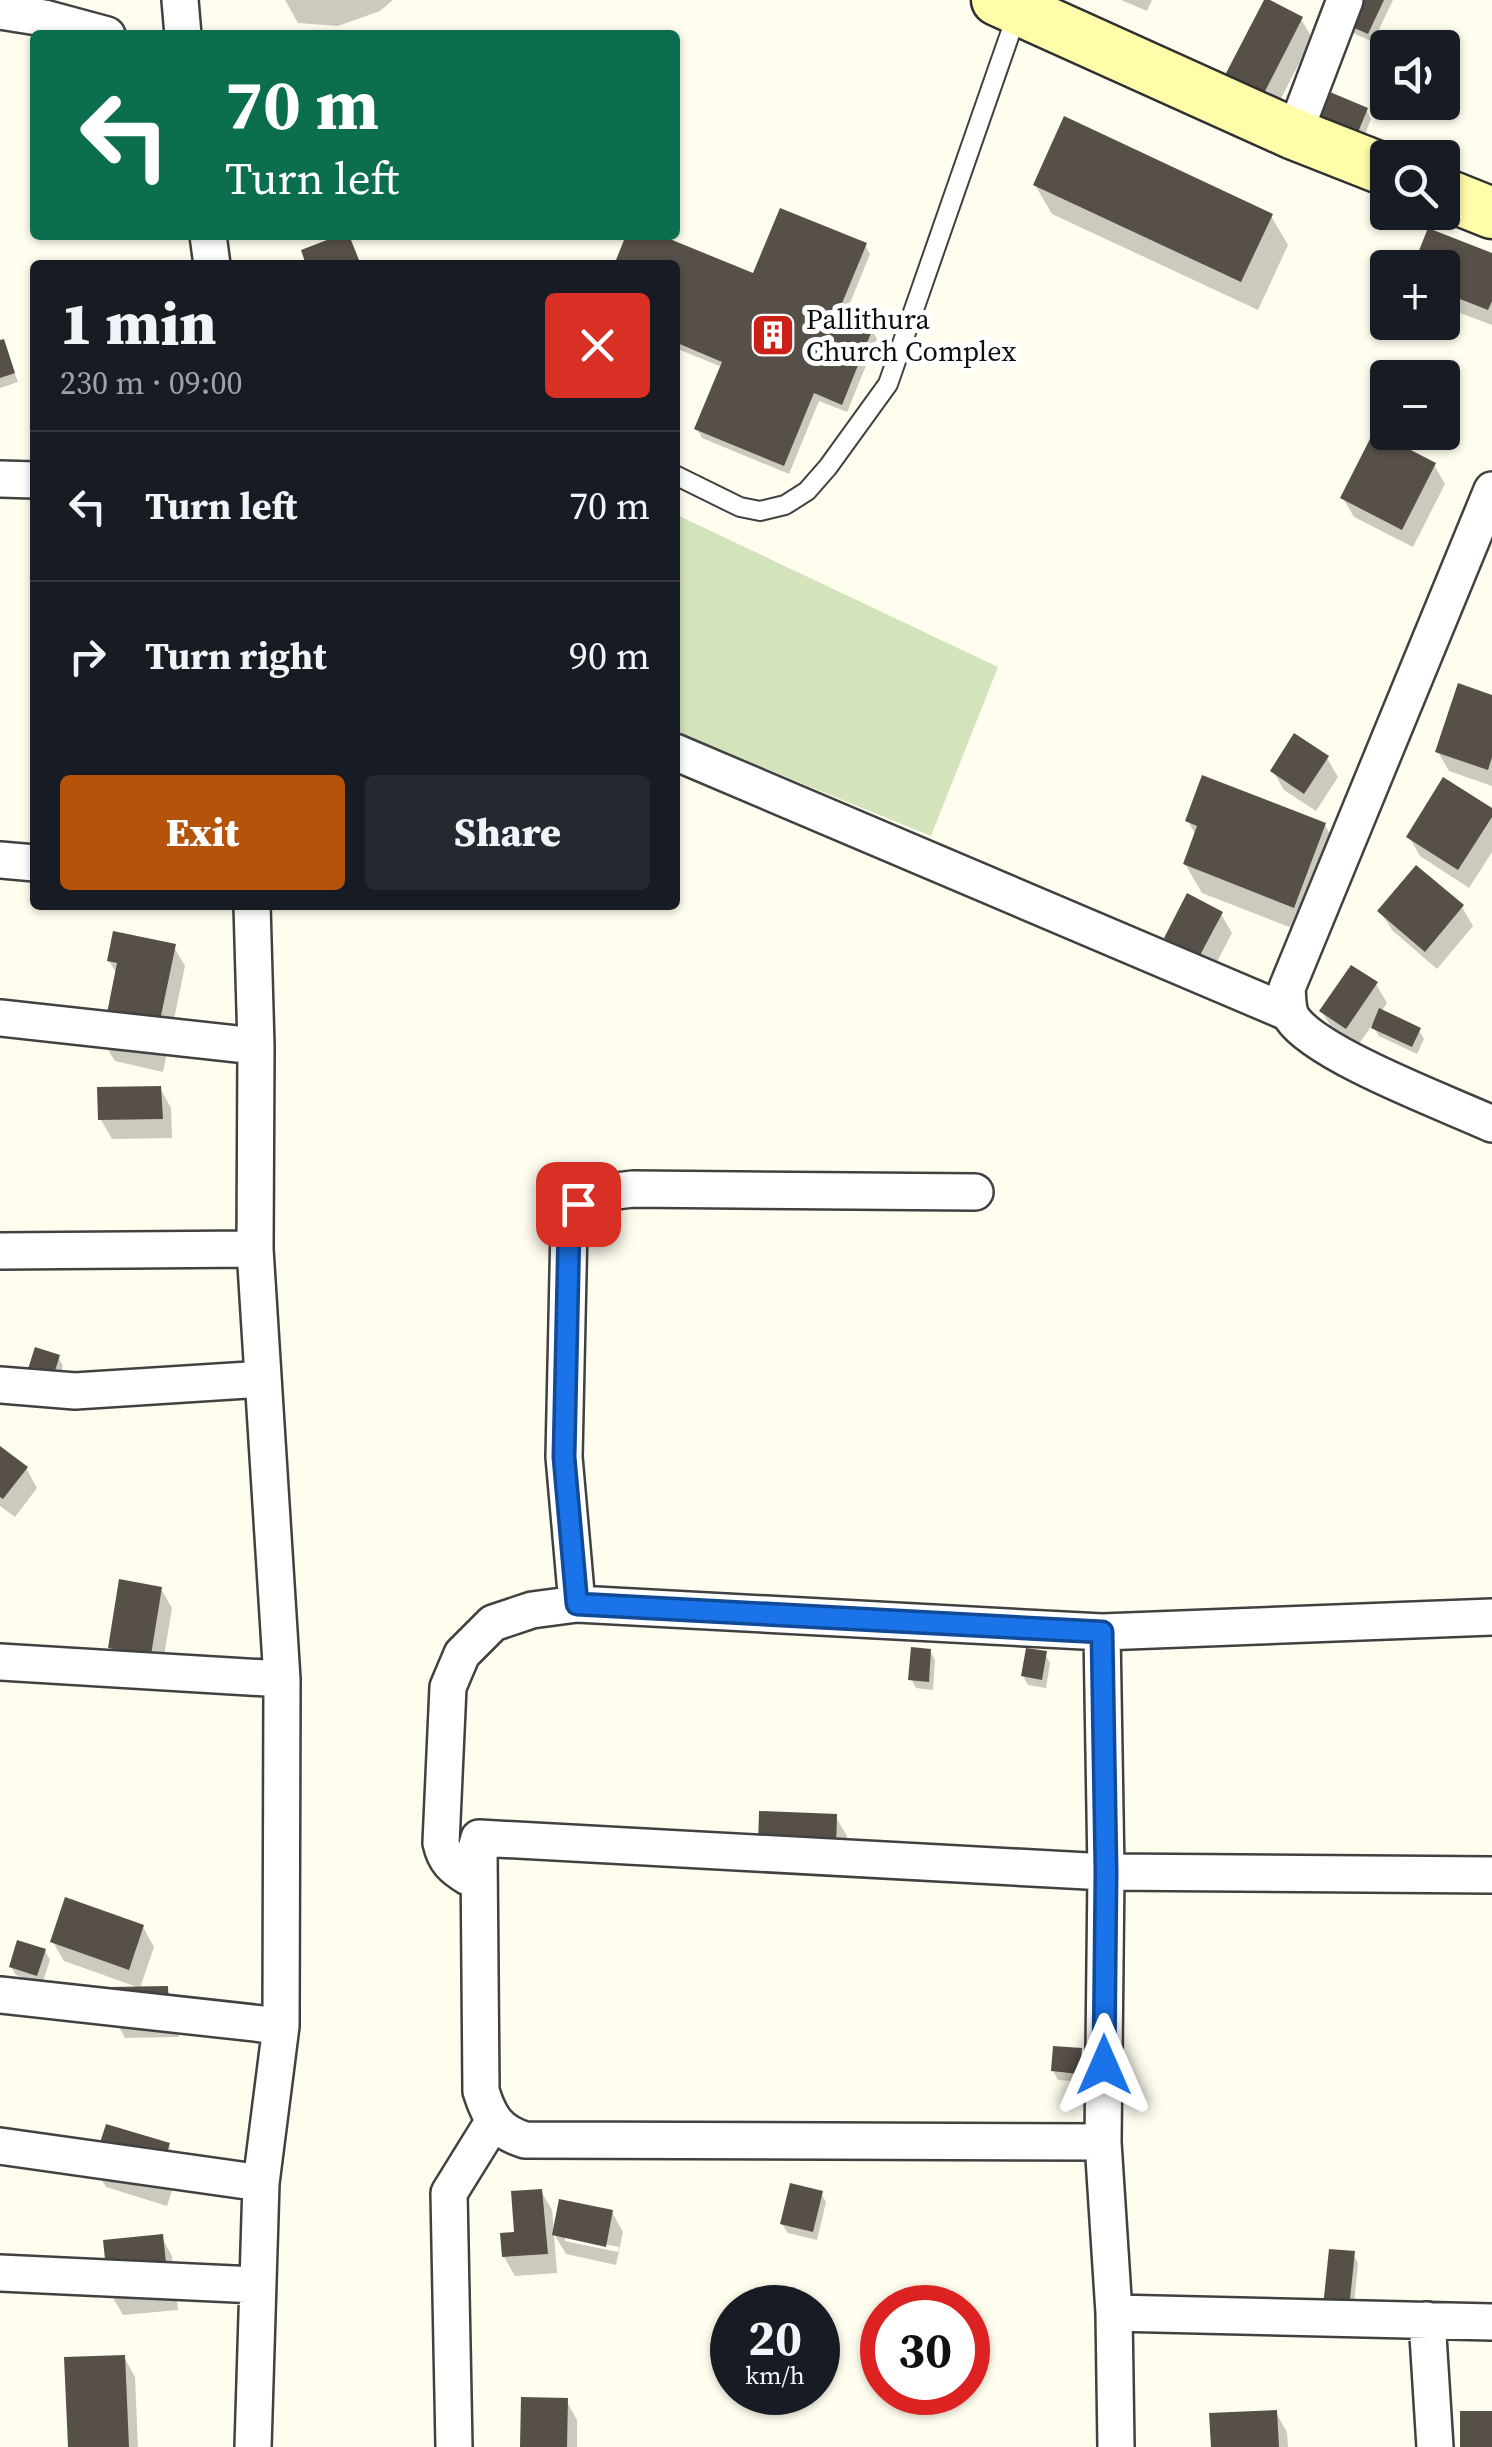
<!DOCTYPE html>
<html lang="en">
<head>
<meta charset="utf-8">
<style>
	:root { --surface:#171b24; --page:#242831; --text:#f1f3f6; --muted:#9ea1a6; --line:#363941; --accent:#b45309 }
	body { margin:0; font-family:"Source Serif 4",serif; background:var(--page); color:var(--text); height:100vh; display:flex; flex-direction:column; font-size:38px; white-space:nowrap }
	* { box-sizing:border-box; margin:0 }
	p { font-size:32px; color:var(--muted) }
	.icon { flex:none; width:55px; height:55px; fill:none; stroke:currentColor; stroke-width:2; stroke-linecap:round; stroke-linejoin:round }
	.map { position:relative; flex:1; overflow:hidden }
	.side { position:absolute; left:30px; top:260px; width:650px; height:650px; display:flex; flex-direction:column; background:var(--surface); border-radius:10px; box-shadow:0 2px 8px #0004 }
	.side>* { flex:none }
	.top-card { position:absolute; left:30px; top:30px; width:650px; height:210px; border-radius:10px; box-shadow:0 2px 8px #0004; background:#0b6e4f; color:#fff; overflow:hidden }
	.tools { position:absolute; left:1370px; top:30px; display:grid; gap:20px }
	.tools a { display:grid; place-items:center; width:90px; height:90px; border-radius:10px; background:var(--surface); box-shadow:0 2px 8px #0004; font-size:50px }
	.speed { position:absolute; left:710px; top:2285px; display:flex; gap:20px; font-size:50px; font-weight:700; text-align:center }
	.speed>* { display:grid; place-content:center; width:130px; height:130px; border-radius:50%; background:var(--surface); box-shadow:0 2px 8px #0004; line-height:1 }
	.speed small { font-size:25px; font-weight:400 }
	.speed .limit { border:15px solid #d22; background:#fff; color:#111 }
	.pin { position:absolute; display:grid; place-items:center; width:85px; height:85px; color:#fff; margin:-42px; border-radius:20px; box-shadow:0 5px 15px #0006 }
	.me { position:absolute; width:110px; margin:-55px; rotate:0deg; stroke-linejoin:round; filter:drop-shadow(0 0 8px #0008) }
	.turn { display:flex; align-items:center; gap:35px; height:210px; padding:0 30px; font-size:45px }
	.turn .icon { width:130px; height:130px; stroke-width:2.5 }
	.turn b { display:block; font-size:70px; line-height:85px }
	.round { display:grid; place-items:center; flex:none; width:105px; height:105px; border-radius:10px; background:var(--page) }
	.headline { display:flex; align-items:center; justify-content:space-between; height:170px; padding:0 30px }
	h1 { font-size:60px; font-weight:800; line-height:75px }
	.action { display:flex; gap:20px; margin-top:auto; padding:20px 30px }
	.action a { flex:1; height:115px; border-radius:10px; background:var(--accent); color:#fff; font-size:40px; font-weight:800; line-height:115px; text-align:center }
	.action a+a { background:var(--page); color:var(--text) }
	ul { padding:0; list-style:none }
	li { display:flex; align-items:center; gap:30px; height:150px; padding:0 30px; border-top:2px solid var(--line) }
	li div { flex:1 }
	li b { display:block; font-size:38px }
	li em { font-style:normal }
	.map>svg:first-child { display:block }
</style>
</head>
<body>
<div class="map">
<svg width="1492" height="2447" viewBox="0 0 1492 2447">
	<rect width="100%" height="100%" fill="#fffdee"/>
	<path fill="#d3e4bc" d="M 675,514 L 998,667 L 931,836 L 675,732 Z"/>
	<path fill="#0003" fill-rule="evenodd" d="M 285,0 L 393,0 L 380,11 L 338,26 L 298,23 Z
		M 1121,0 L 1152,0 L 1147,11 Z
		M 1359,0 L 1393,0 L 1373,42 L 1353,33 L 1348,24 Z
		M 1301,19 L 1312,38 L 1272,116 L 1226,79 Z
		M 1366,110 L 1371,119 L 1359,150 L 1324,135 Z
		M 1035,185 L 1271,216 L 1288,245 L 1258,310 L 1052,214 Z
		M 629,235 L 653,235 L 755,277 L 865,245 L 870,254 L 844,318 L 872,330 L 877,339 L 847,412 L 819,401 L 789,474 L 702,438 L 697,429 L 722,367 L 675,348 L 675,265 L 617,265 Z
		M 1492,255 L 1492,325 L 1442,306 L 1442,268 Z
		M 3,342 L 18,382 L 0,388 L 0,343 Z
		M 1434,465 L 1445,484 L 1413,547 L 1354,517 L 1343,498 Z
		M 1492,697 L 1492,786 L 1449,771 L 1438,752 Z
		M 1327,758 L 1338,777 L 1316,811 L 1284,790 L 1273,771 Z
		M 1492,811 L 1492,852 L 1469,888 L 1420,856 L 1409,837 Z
		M 1188,821 L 1325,825 L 1341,854 L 1310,935 L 1202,893 L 1185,864 L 1196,836 Z
		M 1462,907 L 1473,926 L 1437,969 L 1392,930 L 1380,911 Z
		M 1221,914 L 1232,933 L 1210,975 L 1178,957 L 1167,938 Z
		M 174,947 L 185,966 L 163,1072 L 115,1061 L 103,1042 L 117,974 L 109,961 Z
		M 1376,984 L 1387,1003 L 1381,1012 L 1419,1030 L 1424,1039 L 1417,1054 L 1379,1036 L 1372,1025 L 1357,1047 L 1334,1031 L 1322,1012 Z
		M 160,1088 L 171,1108 L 172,1138 L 112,1139 L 101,1120 Z
		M 37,1350 L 58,1357 L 63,1366 L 56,1388 Z
		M 0,1449 L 26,1468 L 37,1488 L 15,1517 L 0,1506 Z
		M 161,1589 L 172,1608 L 161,1674 L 121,1667 L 110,1647 Z
		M 930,1651 L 935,1660 L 933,1690 L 916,1688 L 911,1679 Z
		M 1045,1654 L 1050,1663 L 1046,1688 L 1028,1685 L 1023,1676 Z
		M 835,1816 L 847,1836 L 846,1867 L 771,1865 Z
		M 143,1927 L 154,1947 L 140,1988 L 64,1961 L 53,1942 Z
		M 45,1951 L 50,1960 L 42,1984 L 16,1975 L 11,1967 Z
		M 166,1988 L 178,2008 L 179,2037 L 125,2038 L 114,2018 Z
		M 1080,2050 L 1085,2059 L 1083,2082 L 1058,2080 L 1053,2071 Z
		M 168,2145 L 180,2165 L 167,2206 L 106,2187 L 95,2168 Z
		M 541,2191 L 552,2210 L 554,2231 L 612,2212 L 623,2232 L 616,2265 L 566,2254 L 554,2234 L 557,2273 L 515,2276 L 504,2257 ZM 565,2236 L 619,2247 L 618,2252 L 565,2241 Z
		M 821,2193 L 826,2202 L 817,2240 L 788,2233 L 782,2224 Z
		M 161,2236 L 172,2256 L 178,2310 L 123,2315 L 112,2296 Z
		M 1353,2254 L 1358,2263 L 1353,2317 L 1331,2315 Z
		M 124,2357 L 135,2377 L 138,2447 L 70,2447 Z
		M 566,2400 L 577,2420 L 577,2447 L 522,2447 Z
		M 1276,2413 L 1287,2432 L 1288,2447 L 1213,2447 Z"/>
	<path fill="#575049" d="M 1264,0 L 1270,0 L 1303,17 L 1261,99 L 1223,79 Z
		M 1357,0 L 1384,0 L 1368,34 L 1345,24 Z
		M 1330,92 L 1368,108 L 1354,142 L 1316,126 Z
		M 1064,116 L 1273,214 L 1241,282 L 1033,185 Z
		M 780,208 L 867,243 L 838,313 L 873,328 L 842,405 L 814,393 L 784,466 L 694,429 L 722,362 L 675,342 L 675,265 L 614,265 L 626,235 L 660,235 L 753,273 Z
		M 1428,228 L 1492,253 L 1492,301 L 1488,310 L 1442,292 L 1442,268 L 1412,268 Z
		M 340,235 L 349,235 L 361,265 L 306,265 L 301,250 Z
		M 4,339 L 15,373 L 0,378 L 0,340 Z
		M 1374,431 L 1436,463 L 1402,530 L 1340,498 Z
		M 1458,683 L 1492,695 L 1492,757 L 1488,770 L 1435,752 Z
		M 1294,733 L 1329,756 L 1304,794 L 1270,771 Z
		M 1202,775 L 1326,823 L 1294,908 L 1183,864 L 1197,826 L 1185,821 Z
		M 1443,777 L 1492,808 L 1492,817 L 1458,870 L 1406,837 Z
		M 1416,865 L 1464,905 L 1425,952 L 1377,911 Z
		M 1187,893 L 1223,912 L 1199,957 L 1164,938 Z
		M 113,931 L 176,944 L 153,1054 L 101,1043 L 117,963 L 107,961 Z
		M 1351,965 L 1378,982 L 1346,1029 L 1319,1011 Z
		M 1379,1008 L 1421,1028 L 1412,1047 L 1371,1028 Z
		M 161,1086 L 163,1119 L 98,1120 L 97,1087 Z
		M 35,1347 L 60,1355 L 52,1380 L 27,1372 Z
		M 0,1446 L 28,1467 L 3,1499 L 0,1497 Z
		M 119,1579 L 162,1587 L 151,1655 L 108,1648 Z
		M 911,1647 L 931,1649 L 929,1682 L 908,1680 Z
		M 1026,1648 L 1047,1651 L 1042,1680 L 1021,1676 Z
		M 759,1811 L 837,1814 L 836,1849 L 758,1846 Z
		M 65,1897 L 144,1925 L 129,1970 L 50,1942 Z
		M 17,1940 L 46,1949 L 37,1976 L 9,1967 Z
		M 168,1986 L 169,2018 L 111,2019 L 110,1987 Z
		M 1053,2046 L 1082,2048 L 1079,2074 L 1051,2071 Z
		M 106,2124 L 170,2143 L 156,2188 L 92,2168 Z
		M 790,2183 L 823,2191 L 813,2232 L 780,2224 Z
		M 542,2189 L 548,2254 L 502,2257 L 500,2233 L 514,2232 L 511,2191 Z
		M 559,2199 L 613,2210 L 606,2247 L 552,2235 Z
		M 163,2234 L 169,2291 L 109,2297 L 103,2240 Z
		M 1329,2249 L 1355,2251 L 1349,2309 L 1323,2307 Z
		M 125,2355 L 129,2447 L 68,2447 L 64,2357 Z
		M 521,2397 L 568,2398 L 567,2447 L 520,2447 Z
		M 1277,2410 L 1279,2447 L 1211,2447 L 1209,2413 Z
		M 1460,2411 L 1492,2411 L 1492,2447 L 1460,2447 Z"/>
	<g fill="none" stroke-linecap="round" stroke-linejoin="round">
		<g stroke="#414141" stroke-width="22">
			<path id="service" d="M 675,475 L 740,507 L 760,511 L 785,505 L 807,491 L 828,467 L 888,384 L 1018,11"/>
		</g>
		<g stroke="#414141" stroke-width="40">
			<path id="minor" d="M 180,0 L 183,35
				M 0,11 L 44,18 L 107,35
				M 1294,134 L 1345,0
				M 208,235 L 212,265
				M 0,479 L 35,480
				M 1492,490 L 1287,988 C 1288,998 1287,1009 1292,1018 C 1317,1055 1446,1103 1492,1124
				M 675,752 L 1289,1013
				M 0,860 L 35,863
				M 252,905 L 256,1046 L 255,1249 L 282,1679 L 281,2026 L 261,2183 L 253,2447
				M 0,1018 L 256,1046
				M 0,1251 L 255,1249
				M 0,1385 L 75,1391 L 263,1379
				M 577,1604 L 564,1457 L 569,1227 L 578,1204 L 599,1193 L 633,1189 L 975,1192
				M 1492,1617 L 1102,1632 L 577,1604 L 532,1610 L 493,1623 L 462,1654 L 448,1687 L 441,1843 C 445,1861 453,1868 468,1877 L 479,1838 L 1106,1872 L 1492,1875
				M 1102,1632 L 1106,1872 L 1103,2142 L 1114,2313 L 1116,2447
				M 0,1662 L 282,1679
				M 479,1851 L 481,2091 C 489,2117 498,2132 525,2140 L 1103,2142
				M 0,1995 L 281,2026
				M 0,2146 L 261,2183
				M 0,2273 L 257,2285
				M 1114,2313 L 1492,2322
				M 1427,2320 L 1435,2447
				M 454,2447 L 449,2193 L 493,2122"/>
		</g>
		<g stroke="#303030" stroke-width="55">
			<path id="secondary" d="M 997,0 L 1294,134 L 1388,171
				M 1442,193 L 1492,213"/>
		</g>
		<use href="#service" stroke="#fff" stroke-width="18"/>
		<use href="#minor" stroke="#fff" stroke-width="35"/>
		<use href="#secondary" stroke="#fffda9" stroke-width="50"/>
	</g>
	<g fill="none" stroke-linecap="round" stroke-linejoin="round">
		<g stroke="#114b97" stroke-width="25">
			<path id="route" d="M 578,1204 L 569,1227 L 564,1457 L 577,1604 L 1102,1632 L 1106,1872 L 1104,2065"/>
		</g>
		<use href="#route" stroke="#1a73e8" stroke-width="18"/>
	</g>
	<defs>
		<g id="building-square" transform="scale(2.25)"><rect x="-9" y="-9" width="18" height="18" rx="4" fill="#cc1f17" stroke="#fff"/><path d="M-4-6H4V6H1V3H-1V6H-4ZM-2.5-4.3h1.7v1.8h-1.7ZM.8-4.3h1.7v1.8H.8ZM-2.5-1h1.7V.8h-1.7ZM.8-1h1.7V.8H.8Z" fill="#fff"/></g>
	</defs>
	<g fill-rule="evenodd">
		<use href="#building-square" x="773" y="335"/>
	</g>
	<g text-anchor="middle" stroke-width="10" stroke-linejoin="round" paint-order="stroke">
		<g font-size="28" fill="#0e0e0e" stroke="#fff" text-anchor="start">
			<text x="806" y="329">Pallithura<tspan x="806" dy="32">Church Complex</tspan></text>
		</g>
	</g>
</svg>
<div class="tools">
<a><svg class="icon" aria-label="sound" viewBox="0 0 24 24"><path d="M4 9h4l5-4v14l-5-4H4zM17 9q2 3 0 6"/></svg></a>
<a><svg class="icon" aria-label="search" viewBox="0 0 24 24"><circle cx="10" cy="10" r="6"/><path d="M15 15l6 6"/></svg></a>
<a>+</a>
<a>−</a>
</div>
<div class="speed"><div>20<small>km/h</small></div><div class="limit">30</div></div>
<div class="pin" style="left:578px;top:1204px;background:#d93025"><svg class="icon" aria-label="arrive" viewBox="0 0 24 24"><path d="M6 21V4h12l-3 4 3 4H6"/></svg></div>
<svg class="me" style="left:1104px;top:2065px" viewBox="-20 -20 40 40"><path d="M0-17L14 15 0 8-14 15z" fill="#1a73e8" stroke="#fff" stroke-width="4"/></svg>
<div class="top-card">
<div class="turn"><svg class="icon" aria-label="left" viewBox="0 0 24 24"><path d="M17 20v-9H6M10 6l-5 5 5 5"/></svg><div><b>70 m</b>Turn left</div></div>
</div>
<section class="side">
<div class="headline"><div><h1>1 min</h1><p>230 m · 09:00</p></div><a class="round" style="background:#d93025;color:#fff"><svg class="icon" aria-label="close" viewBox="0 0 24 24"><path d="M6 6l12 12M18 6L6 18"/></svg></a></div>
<ul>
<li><svg class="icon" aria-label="left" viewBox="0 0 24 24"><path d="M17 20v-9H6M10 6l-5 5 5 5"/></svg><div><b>Turn left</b></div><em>70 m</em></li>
<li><svg class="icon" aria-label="right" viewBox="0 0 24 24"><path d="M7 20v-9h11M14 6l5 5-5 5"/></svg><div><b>Turn right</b></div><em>90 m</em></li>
</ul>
<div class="action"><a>Exit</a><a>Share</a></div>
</section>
</div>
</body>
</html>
